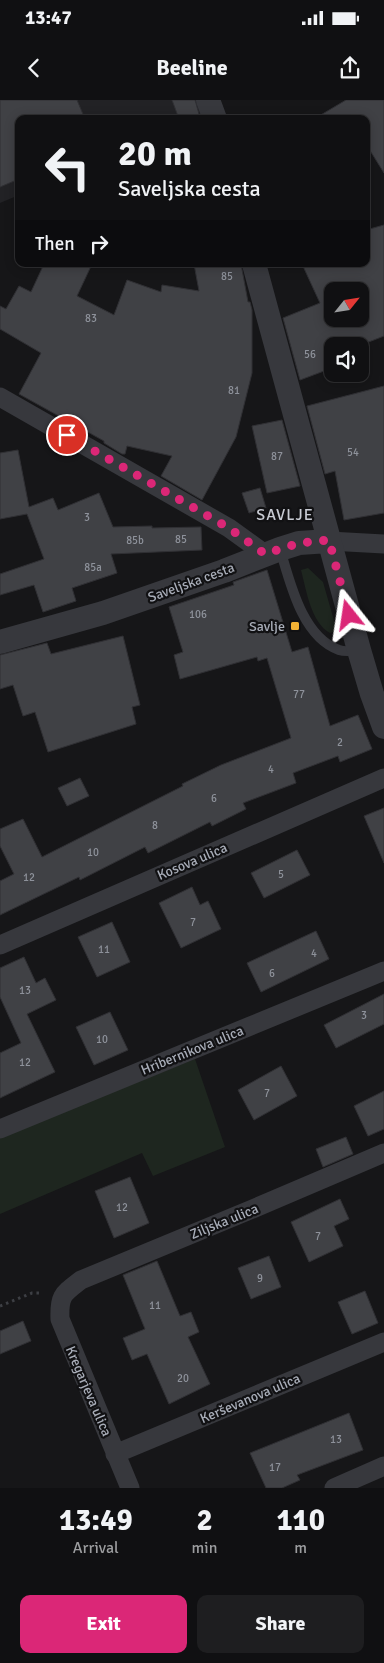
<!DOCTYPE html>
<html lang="en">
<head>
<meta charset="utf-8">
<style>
	:root { --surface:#101012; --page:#1e1e20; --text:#f1f3f6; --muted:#9c9d9f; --line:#303032; --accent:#db2777 }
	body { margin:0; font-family:Signika,sans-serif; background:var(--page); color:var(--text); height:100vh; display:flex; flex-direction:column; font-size:19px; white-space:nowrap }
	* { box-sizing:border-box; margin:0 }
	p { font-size:16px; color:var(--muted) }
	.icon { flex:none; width:28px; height:28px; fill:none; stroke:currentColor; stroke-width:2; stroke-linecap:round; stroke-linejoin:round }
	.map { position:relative; height:1388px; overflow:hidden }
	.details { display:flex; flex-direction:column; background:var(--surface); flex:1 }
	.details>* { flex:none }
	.hud { position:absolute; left:15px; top:15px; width:355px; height:152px; border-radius:10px; box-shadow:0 2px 12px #0003,0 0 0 1px var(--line); background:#101012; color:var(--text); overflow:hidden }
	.needle { width:32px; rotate:60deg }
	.tools { position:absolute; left:324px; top:182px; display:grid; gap:10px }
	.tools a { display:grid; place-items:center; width:45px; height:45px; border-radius:10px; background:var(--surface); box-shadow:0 2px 12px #0003,0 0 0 1px var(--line); font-size:25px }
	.pin { position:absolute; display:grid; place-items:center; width:42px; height:42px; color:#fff; margin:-21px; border:2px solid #fff; border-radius:50%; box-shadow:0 1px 5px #0007 }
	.me { position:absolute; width:55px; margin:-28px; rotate:345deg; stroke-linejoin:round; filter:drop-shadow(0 0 4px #0008) }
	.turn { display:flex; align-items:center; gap:18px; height:105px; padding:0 20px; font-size:22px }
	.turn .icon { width:65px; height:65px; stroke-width:2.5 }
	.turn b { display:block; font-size:35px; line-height:42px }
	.then { display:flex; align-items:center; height:48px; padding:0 20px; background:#0003; gap:10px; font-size:19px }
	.eta { display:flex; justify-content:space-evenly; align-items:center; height:85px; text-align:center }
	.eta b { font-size:30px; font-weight:800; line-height:35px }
	.cta { display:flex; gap:10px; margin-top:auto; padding:10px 20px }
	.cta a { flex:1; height:58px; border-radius:10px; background:var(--accent); color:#fff; font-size:20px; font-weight:800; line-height:58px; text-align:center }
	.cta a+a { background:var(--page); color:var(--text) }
	.status { display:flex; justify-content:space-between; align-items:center; height:35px; padding:0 25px; background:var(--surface); direction:ltr }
	.status svg { height:14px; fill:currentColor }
	header { display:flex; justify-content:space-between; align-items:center; height:65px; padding:0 20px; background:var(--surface); font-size:22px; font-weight:800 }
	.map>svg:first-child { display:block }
</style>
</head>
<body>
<div class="status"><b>13:47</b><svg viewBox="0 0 49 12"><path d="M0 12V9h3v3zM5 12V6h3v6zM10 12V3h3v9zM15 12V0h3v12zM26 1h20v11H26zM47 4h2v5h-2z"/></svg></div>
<header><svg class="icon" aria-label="back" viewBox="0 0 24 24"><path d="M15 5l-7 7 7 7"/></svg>Beeline<svg class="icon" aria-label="share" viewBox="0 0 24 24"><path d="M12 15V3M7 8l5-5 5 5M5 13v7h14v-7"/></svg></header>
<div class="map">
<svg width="384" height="1388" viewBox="0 0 384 1388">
	<rect width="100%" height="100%" fill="#161618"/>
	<path fill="#222225" d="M 0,0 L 203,0 L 209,15 L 199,19 L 19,19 L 19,95 L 0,103 Z"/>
	<path fill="#1e261f" d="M 308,468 L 323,482 L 337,531 L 330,533 C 311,523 306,489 301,470 Z
		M 195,959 L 225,1047 L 153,1076 L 142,1053 L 0,1114 L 0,1037 Z"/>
	<path fill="#404145" stroke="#303034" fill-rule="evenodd" d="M 0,0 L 77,0 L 85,19 L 19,19 L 19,79 L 0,87 Z
		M 172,0 L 195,0 L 199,14 L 185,19 L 179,19 Z
		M 346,0 L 384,0 L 384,73 L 366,44 L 366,19 L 314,19 Z
		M 384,125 L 384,236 L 361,245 L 364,256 L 360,258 L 360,246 L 332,246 L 332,268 L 300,280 L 283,218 L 320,203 L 302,164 L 366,164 L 366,130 ZM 332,191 L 360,191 L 360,219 L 332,219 Z
		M 44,164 L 92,164 L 77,196 L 114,215 L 127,180 L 161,192 L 162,185 L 199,191 L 194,164 L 241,164 L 248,202 L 250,202 L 252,210 L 252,273 L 236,337 L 202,400 L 161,376 L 172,356 L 127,346 L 125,354 L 122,354 L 104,343 L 104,341 L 19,294 L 41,253 L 0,229 L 0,206 L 6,209 L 19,186 L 31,192 Z
		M 384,286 L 384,413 L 344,420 L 335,371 L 325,374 L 307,306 Z
		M 282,320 L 300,386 L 267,393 L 252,326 Z
		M 18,350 L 29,407 L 53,398 L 58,410 L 99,393 L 113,427 L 152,426 L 152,428 L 201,427 L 202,450 L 111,454 L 117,473 L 72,488 L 76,501 L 43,512 L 34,485 L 0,495 L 0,474 L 44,459 L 27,414 L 0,419 L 0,353 Z
		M 260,388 L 266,408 L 249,413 L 242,393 Z
		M 267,470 L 292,552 L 308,547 L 330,626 L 358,615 L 372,649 L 340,662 L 338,656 L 293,673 L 296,683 L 243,703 L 246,709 L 212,726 L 210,722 L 148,753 L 145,747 L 80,780 L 79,777 L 0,815 L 0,781 L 14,774 L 0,746 L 0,729 L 23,719 L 42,757 L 183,686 L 182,684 L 221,665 L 291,638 L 267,558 L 258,561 L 257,557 L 180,579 L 174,555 L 183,552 L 169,507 L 234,485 L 233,482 Z
		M 123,536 L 140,605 L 132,607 L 136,624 L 48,652 L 35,612 L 23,616 L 13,585 L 0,589 L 0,555 L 47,543 L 51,554 Z
		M 80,678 L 89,696 L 67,706 L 58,688 Z
		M 384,708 L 384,763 L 364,716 Z
		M 297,750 L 310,775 L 264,798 L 251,773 Z
		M 192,787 L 200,805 L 208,801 L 221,829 L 181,848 L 159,803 Z
		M 112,822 L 130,862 L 97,877 L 78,837 Z
		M 316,831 L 329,859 L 261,892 L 247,863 Z
		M 24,857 L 36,883 L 45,878 L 56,900 L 27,914 L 55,972 L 0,998 L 0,953 L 21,943 L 0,897 L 0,868 Z
		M 384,894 L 384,924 L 336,948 L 324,925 Z
		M 110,912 L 128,950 L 94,965 L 76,927 Z
		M 281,966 L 297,996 L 254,1020 L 238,990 Z
		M 384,991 L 384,1029 L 368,1036 L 354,1006 Z
		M 346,1037 L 353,1054 L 323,1067 L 316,1049 Z
		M 130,1077 L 149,1123 L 114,1138 L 95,1091 Z
		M 340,1099 L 349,1119 L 334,1126 L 343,1146 L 309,1162 L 291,1122 Z
		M 269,1156 L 281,1187 L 251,1199 L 238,1168 Z
		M 157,1161 L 180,1216 L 191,1212 L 199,1232 L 188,1237 L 210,1284 L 169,1304 L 147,1254 L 132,1260 L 123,1238 L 145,1229 L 123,1175 Z
		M 365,1191 L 378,1223 L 352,1234 L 338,1202 Z
		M 23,1221 L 31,1241 L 0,1254 L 0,1231 Z
		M 349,1313 L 363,1350 L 297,1375 L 300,1380 L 282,1388 L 266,1388 L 250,1353 Z"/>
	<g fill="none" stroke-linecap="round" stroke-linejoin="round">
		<path stroke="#3d3f44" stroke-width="3" stroke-dasharray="2.5 4" stroke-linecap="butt" d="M 0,1206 L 32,1193 L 42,1193"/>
		<path stroke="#37383d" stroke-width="10" d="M 280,449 C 290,482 302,537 339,550 C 345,552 353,551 359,550"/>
		<path stroke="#37383d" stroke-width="19" d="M 0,297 L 229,428 L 265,454
			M 329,441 L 384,444
			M 0,845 L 384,678
			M 0,1029 L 384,871
			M 115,1354 L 384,1242
			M 130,1388 L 60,1219 C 59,1195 63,1194 81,1180 L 255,1108 L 384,1053
			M 334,1388 L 384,1366"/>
		<path stroke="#37383d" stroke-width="24" d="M 208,0 L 215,19
			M 254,164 L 359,550 L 372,594 L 384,627
			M 0,542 L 103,513 L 224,471 L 280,449 L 299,443 L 329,441"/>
	</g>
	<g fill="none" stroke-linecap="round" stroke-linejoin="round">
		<path stroke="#db2777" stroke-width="9" stroke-dasharray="0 16.2" d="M 67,335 L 229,428 L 265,454 L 299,443 L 329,440 L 349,515"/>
	</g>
	<rect fill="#f2b134" stroke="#111113" stroke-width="2" x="290" y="521" width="10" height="10" rx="2.5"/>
	<g text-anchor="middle" stroke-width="4.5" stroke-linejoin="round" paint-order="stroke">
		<g font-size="11" fill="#8e929b">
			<text x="227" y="180">85</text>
			<text x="91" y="222">83</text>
			<text x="310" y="258">56</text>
			<text x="234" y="294">81</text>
			<text x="353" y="356">54</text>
			<text x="277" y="360">87</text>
			<text x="87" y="421">3</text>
			<text x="181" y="443">85</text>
			<text x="135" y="444">85b</text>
			<text x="93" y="471">85a</text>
			<text x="198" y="518">106</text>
			<text x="299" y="598">77</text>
			<text x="340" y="646">2</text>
			<text x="271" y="673">4</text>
			<text x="214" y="702">6</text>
			<text x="155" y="729">8</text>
			<text x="93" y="756">10</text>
			<text x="281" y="778">5</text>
			<text x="29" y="781">12</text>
			<text x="193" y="826">7</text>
			<text x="104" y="853">11</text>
			<text x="314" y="857">4</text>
			<text x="272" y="877">6</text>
			<text x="25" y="894">13</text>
			<text x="364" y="919">3</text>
			<text x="102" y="943">10</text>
			<text x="25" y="966">12</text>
			<text x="267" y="997">7</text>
			<text x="122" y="1111">12</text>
			<text x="318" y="1140">7</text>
			<text x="260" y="1182">9</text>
			<text x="155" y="1209">11</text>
			<text x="183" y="1282">20</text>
			<text x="336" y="1343">13</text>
			<text x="275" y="1371">17</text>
		</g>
		<g font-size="14" fill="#a8adb8" stroke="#111113">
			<text transform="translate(191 482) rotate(-20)" y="5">Saveljska cesta</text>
			<text transform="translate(192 761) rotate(-23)" y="5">Kosova ulica</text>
			<text transform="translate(192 950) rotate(-22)" y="5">Hribernikova ulica</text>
			<text transform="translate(224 1121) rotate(-22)" y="5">Ziljska ulica</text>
			<text transform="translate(89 1291) rotate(67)" y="5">Kregarjeva ulica</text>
			<text transform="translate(250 1298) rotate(-23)" y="5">Kerševanova ulica</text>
		</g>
		<g font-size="14" fill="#a8adb8" stroke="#111113" text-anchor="end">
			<text x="285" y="531">Savlje</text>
		</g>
		<g font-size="16" letter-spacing="1" fill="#c9ccd4" stroke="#111113">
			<text x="285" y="420">SAVLJE</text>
		</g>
	</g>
</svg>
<div class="tools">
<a><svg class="needle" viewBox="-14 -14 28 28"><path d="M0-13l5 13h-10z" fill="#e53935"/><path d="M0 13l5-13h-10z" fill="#9c9d9f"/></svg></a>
<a><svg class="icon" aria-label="sound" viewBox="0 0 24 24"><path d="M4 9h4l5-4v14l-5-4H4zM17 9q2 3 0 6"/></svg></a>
</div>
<div class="pin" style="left:67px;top:335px;background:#d93025"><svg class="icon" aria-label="arrive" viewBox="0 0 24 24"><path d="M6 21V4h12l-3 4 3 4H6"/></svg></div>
<svg class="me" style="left:349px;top:515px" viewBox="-20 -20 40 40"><path d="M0-17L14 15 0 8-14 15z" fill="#db2777" stroke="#fff" stroke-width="4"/></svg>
<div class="hud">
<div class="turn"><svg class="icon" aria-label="left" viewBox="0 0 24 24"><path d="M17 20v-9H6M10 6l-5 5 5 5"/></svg><div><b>20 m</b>Saveljska cesta</div></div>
<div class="then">Then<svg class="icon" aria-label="right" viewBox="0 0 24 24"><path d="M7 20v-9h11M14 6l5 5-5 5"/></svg></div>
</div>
</div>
<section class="details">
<div class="eta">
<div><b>13:49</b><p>Arrival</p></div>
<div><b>2</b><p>min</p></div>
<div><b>110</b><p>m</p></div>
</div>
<div class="cta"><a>Exit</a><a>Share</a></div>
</section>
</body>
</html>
